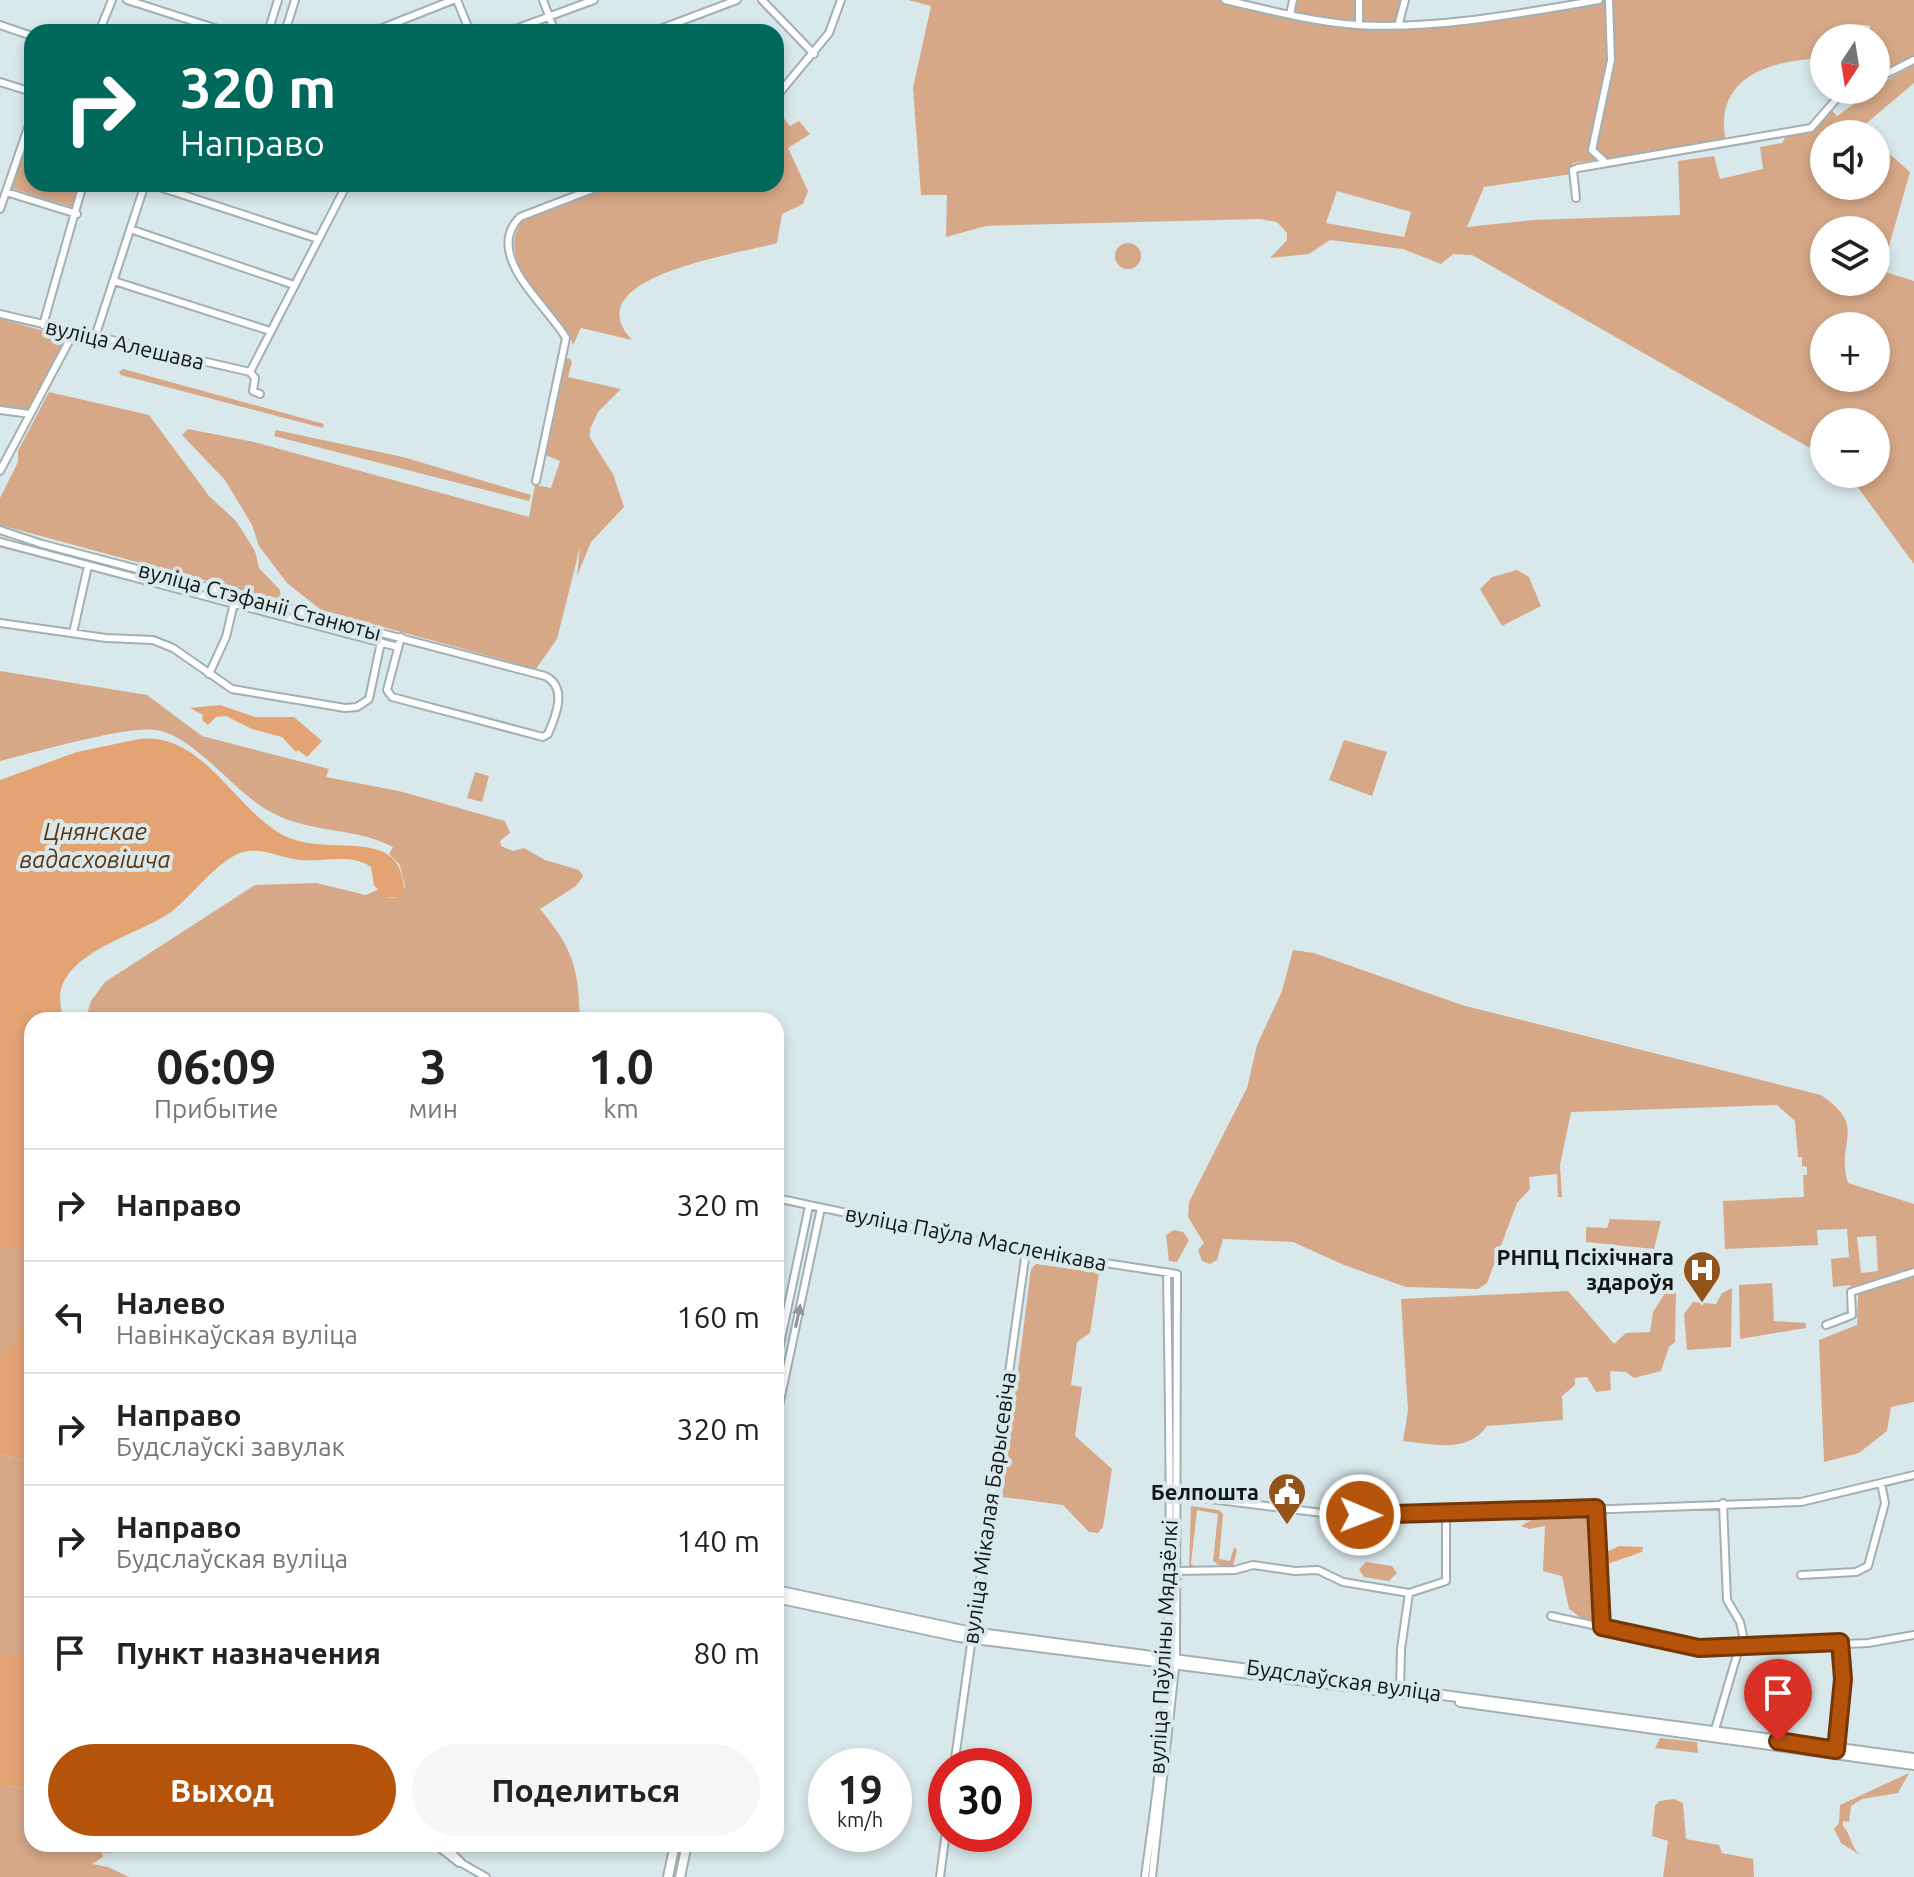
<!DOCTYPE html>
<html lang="ru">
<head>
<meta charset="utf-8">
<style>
	:root { --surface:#fff; --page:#f6f6f6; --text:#222; --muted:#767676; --line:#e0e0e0; --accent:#b45309 }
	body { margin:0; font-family:Ubuntu,sans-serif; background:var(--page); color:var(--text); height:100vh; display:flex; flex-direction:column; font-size:30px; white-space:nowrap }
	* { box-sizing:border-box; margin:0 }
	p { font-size:26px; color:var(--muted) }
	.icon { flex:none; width:44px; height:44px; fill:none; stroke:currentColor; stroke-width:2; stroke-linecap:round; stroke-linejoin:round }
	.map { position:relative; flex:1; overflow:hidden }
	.sheet { position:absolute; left:24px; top:1012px; width:760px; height:840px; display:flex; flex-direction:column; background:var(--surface); border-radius:24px; box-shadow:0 4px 12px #0003 }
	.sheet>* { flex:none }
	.guide { position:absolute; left:24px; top:24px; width:760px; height:168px; border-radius:24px; box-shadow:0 4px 12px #0003; background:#00695c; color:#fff; overflow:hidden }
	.needle { width:52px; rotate:192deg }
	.tools { position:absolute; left:1810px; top:24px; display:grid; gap:16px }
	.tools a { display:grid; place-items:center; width:80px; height:80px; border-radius:50%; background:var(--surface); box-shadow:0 4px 12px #0003; font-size:40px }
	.speed { position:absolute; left:808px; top:1748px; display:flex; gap:16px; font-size:40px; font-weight:700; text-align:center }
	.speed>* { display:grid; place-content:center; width:104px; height:104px; border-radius:50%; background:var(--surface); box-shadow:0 4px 12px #0003; line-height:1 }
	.speed small { font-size:20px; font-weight:400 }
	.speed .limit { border:12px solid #d22; background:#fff; color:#111 }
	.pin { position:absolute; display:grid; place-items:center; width:68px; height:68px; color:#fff; margin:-82px -34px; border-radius:50% 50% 50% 0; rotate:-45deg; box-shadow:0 0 8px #0007 }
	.pin .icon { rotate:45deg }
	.me { position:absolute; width:88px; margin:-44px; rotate:91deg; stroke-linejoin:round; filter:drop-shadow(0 0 6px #0008) }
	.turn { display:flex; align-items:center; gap:28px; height:168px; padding:0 24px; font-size:36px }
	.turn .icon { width:104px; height:104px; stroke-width:2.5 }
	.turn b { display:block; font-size:56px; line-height:68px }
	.eta { display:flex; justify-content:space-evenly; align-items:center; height:136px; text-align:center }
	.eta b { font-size:48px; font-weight:600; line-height:56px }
	.button { display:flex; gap:16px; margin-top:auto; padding:16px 24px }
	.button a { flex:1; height:92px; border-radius:48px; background:var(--accent); color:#fff; font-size:32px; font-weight:600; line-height:92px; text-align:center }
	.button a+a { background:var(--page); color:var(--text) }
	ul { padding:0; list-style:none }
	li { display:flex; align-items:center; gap:24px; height:112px; padding:0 24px; border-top:2px solid var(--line) }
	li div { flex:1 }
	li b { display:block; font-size:30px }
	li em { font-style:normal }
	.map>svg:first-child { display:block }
</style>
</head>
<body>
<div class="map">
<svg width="1914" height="1877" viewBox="0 0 1914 1877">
	<rect width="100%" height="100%" fill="#d9e8eb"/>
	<path fill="#d7a887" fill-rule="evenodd" d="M 908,0 L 1223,0 L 1289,15 L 1293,0 L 1405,0 L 1399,23 L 1452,20 L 1604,0 L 1914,0 L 1914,57 L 1876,77 L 1876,38 L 1870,38 L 1870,26 C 1857,23 1844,25 1838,38 L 1824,38 L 1824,58 C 1772,60 1712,76 1726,142 L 1573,163 L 1572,174 L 1484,187 L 1467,227 L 1533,220 L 1680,215 L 1678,161 L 1714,156 L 1720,179 L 1763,169 L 1760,147 L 1782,143 L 1789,131 L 1811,128 L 1831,109 L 1837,116 L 1861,99 L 1859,94 L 1876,90 L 1876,86 L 1914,65 L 1914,83 L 1861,128 L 1867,134 L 1824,134 L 1824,186 L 1876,186 L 1876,142 L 1910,172 L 1882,271 L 1914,281 L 1914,564 L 1848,474 L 1876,474 L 1876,422 L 1824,422 L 1824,456 L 1472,255 L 1453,254 L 1441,264 L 1403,249 L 1330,240 L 1309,254 L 1270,258 L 1287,240 L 1287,233 L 1277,222 L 1259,219 L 1015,225 L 986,226 L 946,237 L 947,195 L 921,195 L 913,88 L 931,6 ZM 1337,191 L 1411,212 L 1404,237 L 1326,223 ZM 1824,230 L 1876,230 L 1876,282 L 1824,282 ZM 1824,326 L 1876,326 L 1876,378 L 1824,378 Z
		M 776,108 L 790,126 L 799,121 L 810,134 L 788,148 L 808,191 L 803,204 L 782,214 L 777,243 C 741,254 573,276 632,340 L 581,328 L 573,345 L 570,335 C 546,306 495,259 522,221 L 612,184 L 776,184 Z
		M 32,130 L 32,184 L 81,184 L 75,208 L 11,188 Z
		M1115 256a13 13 0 1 1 26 0a13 13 0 1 1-26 0Z
		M 0,319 L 67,337 L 27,410 L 0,406 Z
		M 569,358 L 572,362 L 568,377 L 621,389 L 598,412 L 590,429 L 590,438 L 613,474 L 624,507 L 591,542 L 577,576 L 580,547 L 557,639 L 536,669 L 321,610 L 287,583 L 259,546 L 252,525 L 225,480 L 182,435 L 188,429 L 254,442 L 529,517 L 535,485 L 551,488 L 560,461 L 543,454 L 565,360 Z
		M 123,369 L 324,424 L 323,428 L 121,375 L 119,372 Z
		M 49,392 L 149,415 L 209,496 L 236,521 L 255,551 L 259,568 L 280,590 L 281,601 L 0,525 L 0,498 L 18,462 L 18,451 Z
		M 276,430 L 403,457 L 531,495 L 529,501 L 274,436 Z
		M 1517,570 L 1529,577 L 1541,606 L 1502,626 L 1480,589 L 1492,577 Z
		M 0,671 L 147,695 L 202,736 L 329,769 L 326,777 L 399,791 L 505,821 L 510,833 L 500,841 L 501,846 L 513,851 L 524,848 L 545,860 L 579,870 L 583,876 L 576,886 L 540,909 C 574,950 578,967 580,1020 L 85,1020 L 91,1001 L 105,982 L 255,885 L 316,883 L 366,895 L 377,890 L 385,893 L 386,898 L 395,898 L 405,887 L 400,865 L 389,854 L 393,847 C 357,828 317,833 281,817 C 248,803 223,771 194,749 C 184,741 170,732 156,730 C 128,725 32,753 0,761 Z
		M 1344,740 L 1387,752 L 1372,796 L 1329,780 Z
		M 475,772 L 489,776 L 482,802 L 467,798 Z
		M 1293,950 L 1314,953 L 1462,1005 L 1821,1095 C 1869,1128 1835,1141 1848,1183 L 1914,1204 L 1914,1269 L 1851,1292 L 1850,1285 L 1833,1287 L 1831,1259 L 1849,1257 L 1847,1229 L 1817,1230 L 1818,1245 L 1725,1249 L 1723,1201 L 1804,1197 L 1803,1175 L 1807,1175 L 1807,1167 L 1802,1166 L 1802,1157 L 1798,1157 L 1795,1121 L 1777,1105 L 1571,1112 L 1560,1165 L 1562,1197 L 1558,1197 L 1557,1174 L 1529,1177 L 1530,1189 L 1517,1203 L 1487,1283 L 1478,1289 L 1406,1287 L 1344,1265 L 1293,1242 L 1223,1239 L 1217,1260 L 1210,1264 L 1202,1261 L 1198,1250 L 1204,1243 L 1188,1217 L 1189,1202 L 1247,1088 L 1257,1045 L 1282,991 ZM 1876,1236 L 1878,1271 L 1861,1273 L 1857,1237 Z
		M 1610,1219 L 1661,1221 L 1654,1249 L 1586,1242 L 1586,1227 L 1607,1228 Z
		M 1174,1230 L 1183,1232 L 1189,1240 L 1177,1262 L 1169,1261 L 1166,1235 Z
		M 17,1245 L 27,1246 L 32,1251 C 32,1285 36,1337 0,1355 L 0,1250 Z
		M 1036,1264 L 1099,1273 L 1090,1333 L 1077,1342 L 1071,1385 L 1082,1387 L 1075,1436 L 1112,1469 L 1103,1527 L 1098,1533 L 1089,1532 L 1063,1505 L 1002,1497 L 1031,1269 Z
		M 1914,1274 L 1914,1402 L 1891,1407 L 1887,1431 L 1859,1453 L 1824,1462 L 1819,1340 L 1857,1325 L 1858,1291 Z
		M 1772,1283 L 1774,1321 L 1806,1323 L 1806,1328 L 1740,1339 L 1739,1285 Z
		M 1732,1288 L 1731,1347 L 1687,1350 L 1684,1314 L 1693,1302 L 1716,1304 L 1722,1293 Z
		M 1667,1290 L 1676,1291 L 1675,1342 L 1669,1347 L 1661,1371 L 1634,1378 L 1626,1372 L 1610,1371 L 1611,1390 L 1596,1392 L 1587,1377 L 1575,1378 L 1575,1385 L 1562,1396 L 1563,1420 L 1487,1426 C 1467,1454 1433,1444 1403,1441 L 1408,1411 L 1401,1299 L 1568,1291 L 1614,1344 L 1626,1333 L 1650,1332 L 1653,1312 Z
		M 0,1454 L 32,1462 L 32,1656 L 0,1656 Z
		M 1191,1506 L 1219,1510 L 1223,1514 L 1219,1559 L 1230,1561 L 1234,1547 L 1237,1550 L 1233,1566 L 1223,1568 L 1213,1561 L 1218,1514 L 1197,1510 L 1191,1564 L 1194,1565 L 1189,1568 Z
		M 1591,1518 L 1599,1621 L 1584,1620 L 1569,1609 L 1562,1576 L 1543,1571 L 1545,1526 L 1529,1529 L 1521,1526 L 1531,1520 Z
		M 1366,1562 L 1392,1566 L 1397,1573 L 1389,1581 L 1364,1577 L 1359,1569 Z
		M 1660,1738 L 1697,1742 L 1698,1753 L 1655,1748 Z
		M 1909,1773 L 1898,1793 L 1862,1799 L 1851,1806 L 1849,1822 L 1843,1821 L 1843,1826 C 1851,1834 1850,1846 1860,1855 L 1841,1843 L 1834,1829 L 1839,1823 L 1840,1805 Z
		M 0,1785 L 32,1790 L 32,1844 L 118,1844 L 111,1853 L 102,1852 L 103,1857 L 92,1864 L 108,1867 L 129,1877 L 0,1877 Z
		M 1674,1799 L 1683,1803 L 1686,1839 L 1719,1845 L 1722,1853 L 1753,1859 L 1754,1877 L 1663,1877 L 1668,1841 L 1652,1836 L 1655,1806 L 1659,1801 Z"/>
	<path fill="#e3a373" d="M 220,705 L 255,717 L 294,717 L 322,741 L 307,757 L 298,750 L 296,752 L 282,737 L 252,729 L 226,716 L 216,717 L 208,725 L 202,720 L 203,715 L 190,708 Z
		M 139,739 C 203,731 236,812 285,836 C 329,858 401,824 404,889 L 398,897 L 385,898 L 374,885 L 371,867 C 352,853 322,862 300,860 C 279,858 261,846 240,853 C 216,862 192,896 171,912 C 135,938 37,957 65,1020 L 32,1020 L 32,1251 L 27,1246 L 0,1250 L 0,780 L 77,752 Z
		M 32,1306 L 32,1462 L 0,1454 L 0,1355 L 15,1343 Z
		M 1619,1546 L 1643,1547 L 1642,1552 L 1607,1564 L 1603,1554 Z
		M 0,1656 L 32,1656 L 32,1790 L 0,1785 Z"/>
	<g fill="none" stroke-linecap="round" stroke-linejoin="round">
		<g stroke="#a1b0b3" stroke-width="10">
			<path id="minor" d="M 127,0 L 227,32
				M 457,0 L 470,32
				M 543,0 L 555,32
				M 762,0 L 814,54
				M 1225,0 C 1269,10 1312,22 1357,25 C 1434,30 1523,13 1599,0
				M 1290,15 L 1293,0
				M 1399,23 L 1405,0
				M 0,25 L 32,36
				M 1359,25 L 1359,0
				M 518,28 L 594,0
				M 99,32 L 112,0
				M 268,32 L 278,0
				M 285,32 L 295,0
				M 372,32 L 453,0
				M 652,32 L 737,0
				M 1876,79 L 1914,60
				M 0,82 L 32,92
				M 776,97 L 829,33 L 841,0
				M 1606,163 L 1592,150 L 1611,60 L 1609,0
				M 150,184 L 318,239
				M 6,192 L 77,214
				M 1576,198 L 1573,170 L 1578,168 L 1811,128 L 1839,96 L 1855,90
				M 0,209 L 32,116
				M 130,229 L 294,285
				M 114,281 L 270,331
				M 0,314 L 250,372
				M 43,325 L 83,184
				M 95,337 L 145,184
				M 250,372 L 347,184
				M 250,372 L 255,378 L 253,391 L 260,394
				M 0,410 L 30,414
				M 0,471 L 74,332
				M 536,481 L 566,338 C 548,306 482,255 520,217 L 606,184
				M 0,530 L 42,544 L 545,676 C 568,687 556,716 548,734 L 543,737 L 392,697 L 387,690 L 401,637
				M 0,542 L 398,647
				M 0,623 L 106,638 L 153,640 L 173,648 L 232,689 L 345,708 L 357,707 L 369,699 L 381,642
				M 73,633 L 88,566
				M 209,674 L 226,637 L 234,603
				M 776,1198 L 1026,1251 L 1177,1274 L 1176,1659 L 1152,1877
				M 1826,1325 L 1852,1315 L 1851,1292 L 1914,1272
				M 776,1363 L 809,1206
				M 776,1420 L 821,1208
				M 1170,1494 L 1331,1514 L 1446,1515 L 1801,1502 L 1914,1475
				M 1723,1503 L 1727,1600 L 1740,1622 L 1744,1640 L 1752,1647
				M 1596,1508 L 1602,1627
				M 1177,1571 L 1235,1570 L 1253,1565 L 1295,1571 L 1318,1570 L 1343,1582 L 1409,1593 L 1446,1581 L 1446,1515
				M 1801,1575 L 1856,1572 L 1868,1566 L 1885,1503 L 1881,1483
				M 1551,1616 L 1699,1648 L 1726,1649 L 1868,1643 L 1914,1635
				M 1400,1688 L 1401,1649 L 1409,1593
				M 1714,1733 L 1739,1648
				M 1836,1750 L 1843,1679 L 1840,1642
				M 954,1766 L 1026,1251
				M 435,1844 L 459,1863
				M 443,1844 L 463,1864 L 486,1877
				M 940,1877 L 946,1831
				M 1145,1877 C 1152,1823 1161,1769 1164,1715 C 1173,1567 1169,1420 1167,1272"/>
		</g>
		<g stroke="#a1b0b3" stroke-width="12">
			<path id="major" d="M 776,1590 L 972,1632 L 1914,1758
				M 776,1598 L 959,1637 L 1407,1694
				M 1460,1702 L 1914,1765
				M 668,1877 L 675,1844
				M 680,1877 L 687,1844"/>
		</g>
		<use href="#minor" stroke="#fff" stroke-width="6"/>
		<use href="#major" stroke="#fff" stroke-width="8"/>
	</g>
	<defs><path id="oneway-solid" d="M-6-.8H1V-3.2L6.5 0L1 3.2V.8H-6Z" transform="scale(2)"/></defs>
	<use fill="#949697" href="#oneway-solid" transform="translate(798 1316) rotate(-78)"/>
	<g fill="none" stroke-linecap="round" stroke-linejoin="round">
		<g stroke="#753606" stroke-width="20">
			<path id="route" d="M 1360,1515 L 1596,1508 L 1602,1627 L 1699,1648 L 1840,1642 L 1843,1679 L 1836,1750 L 1778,1741"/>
		</g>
		<use href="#route" stroke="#b45309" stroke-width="14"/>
	</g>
	<defs>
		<g id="hospital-pin" transform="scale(2)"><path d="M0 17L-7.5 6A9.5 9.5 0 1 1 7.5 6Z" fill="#93541b" stroke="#d9e8eb"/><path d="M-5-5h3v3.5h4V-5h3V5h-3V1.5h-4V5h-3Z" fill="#fff"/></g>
		<g id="civic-pin" transform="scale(2)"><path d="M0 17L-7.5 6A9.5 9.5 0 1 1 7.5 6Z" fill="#93541b" stroke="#d9e8eb"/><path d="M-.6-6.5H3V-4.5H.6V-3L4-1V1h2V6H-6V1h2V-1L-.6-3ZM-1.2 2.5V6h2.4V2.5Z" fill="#fff"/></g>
	</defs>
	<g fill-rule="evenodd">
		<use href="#hospital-pin" x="1702" y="1270"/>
		<use href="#civic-pin" x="1287" y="1492"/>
	</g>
	<g text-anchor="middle" stroke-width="8" stroke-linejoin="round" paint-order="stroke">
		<g font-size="22" fill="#111618" stroke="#d9e8eb">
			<text transform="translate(125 344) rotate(13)" y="8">вуліца Алешава</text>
			<text transform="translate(260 601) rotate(15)" y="8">вуліца Стэфаніі Станюты</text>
			<text transform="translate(976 1238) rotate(11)" y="8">вуліца Паўла Масленікава</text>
			<text transform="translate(989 1508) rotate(-82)" y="8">вуліца Мікалая Барысевіча</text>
			<text transform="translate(1163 1647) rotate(-87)" y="8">вуліца Паўліны Мядзёлкі</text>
			<text transform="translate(1344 1680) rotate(8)" y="8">Будслаўская вуліца</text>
		</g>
		<g font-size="22" font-weight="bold" fill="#111618" stroke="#d9e8eb" text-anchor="end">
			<text x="1674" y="1265">РНПЦ Псіхічнага<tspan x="1674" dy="25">здароўя</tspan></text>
			<text x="1259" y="1500">Белпошта</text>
		</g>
		<g font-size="24" font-style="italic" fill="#5f3510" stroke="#d9e8eb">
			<text x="95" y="840">Цнянскае<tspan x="95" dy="28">вадасховішча</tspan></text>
		</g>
	</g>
</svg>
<div class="tools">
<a><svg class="needle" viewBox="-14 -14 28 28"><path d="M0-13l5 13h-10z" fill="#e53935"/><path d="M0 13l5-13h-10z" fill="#767676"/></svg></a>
<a><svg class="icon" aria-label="sound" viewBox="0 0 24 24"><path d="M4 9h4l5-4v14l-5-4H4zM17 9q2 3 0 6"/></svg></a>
<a><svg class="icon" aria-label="layers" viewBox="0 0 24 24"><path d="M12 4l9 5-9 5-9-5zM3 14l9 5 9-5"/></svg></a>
<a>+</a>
<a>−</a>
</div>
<div class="speed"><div>19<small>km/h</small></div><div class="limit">30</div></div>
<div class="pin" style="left:1778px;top:1741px;background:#d93025"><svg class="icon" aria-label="arrive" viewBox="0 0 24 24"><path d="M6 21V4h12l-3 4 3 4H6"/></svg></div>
<svg class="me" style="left:1360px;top:1515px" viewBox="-20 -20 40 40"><circle r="17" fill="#b45309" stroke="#fff" stroke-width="3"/><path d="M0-11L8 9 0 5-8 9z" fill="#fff"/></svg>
<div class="guide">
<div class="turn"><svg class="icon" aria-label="right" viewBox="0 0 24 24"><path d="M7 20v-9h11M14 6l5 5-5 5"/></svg><div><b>320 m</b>Направо</div></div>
</div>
<section class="sheet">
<div class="eta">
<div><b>06:09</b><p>Прибытие</p></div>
<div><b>3</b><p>мин</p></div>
<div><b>1.0</b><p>km</p></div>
</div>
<ul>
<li><svg class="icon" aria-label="right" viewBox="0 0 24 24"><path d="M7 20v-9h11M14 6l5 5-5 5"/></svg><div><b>Направо</b></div><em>320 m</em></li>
<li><svg class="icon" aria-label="left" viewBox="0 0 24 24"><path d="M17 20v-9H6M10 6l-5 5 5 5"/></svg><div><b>Налево</b><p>Навінкаўская вуліца</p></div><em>160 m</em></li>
<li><svg class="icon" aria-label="right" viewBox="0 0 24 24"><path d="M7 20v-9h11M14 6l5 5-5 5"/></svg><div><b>Направо</b><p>Будслаўскі завулак</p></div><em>320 m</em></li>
<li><svg class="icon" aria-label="right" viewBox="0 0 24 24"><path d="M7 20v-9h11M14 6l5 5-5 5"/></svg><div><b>Направо</b><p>Будслаўская вуліца</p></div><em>140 m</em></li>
<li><svg class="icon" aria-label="arrive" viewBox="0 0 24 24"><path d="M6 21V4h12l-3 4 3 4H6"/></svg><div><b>Пункт назначения</b></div><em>80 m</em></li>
</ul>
<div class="button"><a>Выход</a><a>Поделиться</a></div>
</section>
</div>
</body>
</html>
